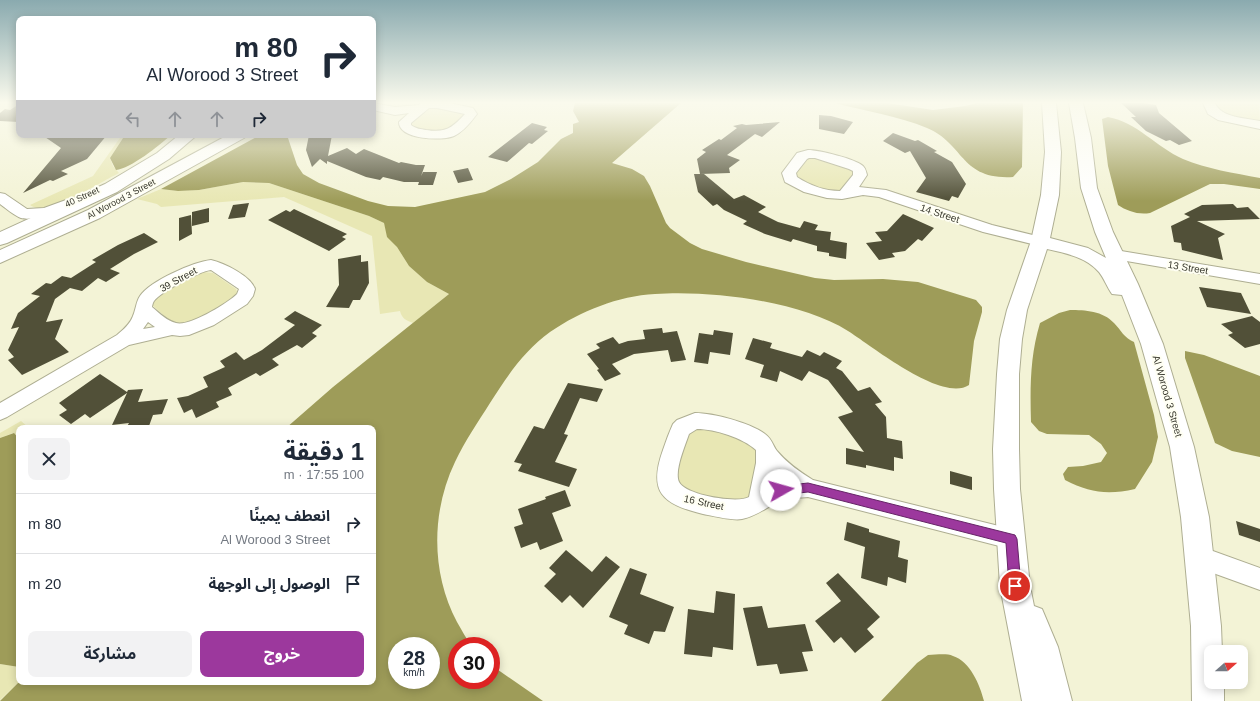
<!DOCTYPE html>
<html lang="ar">
<head>
<meta charset="utf-8">
<style>
	:root { --surface:#fff; --page:#f2f2f3; --text:#1f2937; --muted:#747a83; --line:#e0e1e3; --accent:#9c389d }
	body { margin:0; font-family:Arial,"Noto Sans Arabic",sans-serif; background:var(--page); color:var(--text); direction:rtl; height:100vh; display:flex; flex-direction:column; font-size:15px; white-space:nowrap }
	* { box-sizing:border-box; margin:0 }
	p { font-size:13px; color:var(--muted) }
	.icon { flex:none; width:22px; height:22px; fill:none; stroke:currentColor; stroke-width:2; stroke-linecap:round; stroke-linejoin:round }
	.map { position:relative; flex:1; overflow:hidden; direction:ltr }
	.sheet { position:absolute; left:16px; top:425px; width:360px; height:260px; display:flex; flex-direction:column; background:var(--surface); border-radius:8px; box-shadow:0 2px 10px #0003; direction:rtl }
	.sheet>* { flex:none }
	.guide { position:absolute; left:16px; top:16px; width:360px; height:122px; border-radius:8px; box-shadow:0 2px 10px #0003; direction:rtl; background:#fff; color:var(--text); overflow:hidden }
	.needle { width:26px; rotate:69deg }
	.fabs { position:absolute; left:1204px; top:645px; display:grid; gap:8px }
	.fabs a { display:grid; place-items:center; width:44px; height:44px; border-radius:8px; background:var(--surface); box-shadow:0 2px 10px #0003; font-size:20px }
	.speed { position:absolute; left:388px; top:637px; display:flex; gap:8px; font-size:20px; font-weight:700; text-align:center }
	.speed>* { display:grid; place-content:center; width:52px; height:52px; border-radius:50%; background:var(--surface); box-shadow:0 2px 10px #0003; line-height:1 }
	.speed small { font-size:10px; font-weight:400 }
	.speed .limit { border:6px solid #d22; background:#fff; color:#111 }
	.pin { position:absolute; display:grid; place-items:center; width:34px; height:34px; color:#fff; margin:-17px; border:2px solid #fff; border-radius:50%; box-shadow:0 1px 4px #0007 }
	.me { position:absolute; width:44px; margin:-22px; rotate:83deg; stroke-linejoin:round; filter:drop-shadow(0 0 3px #0008) }
	.turn { display:flex; align-items:center; gap:14px; height:84px; padding:0 12px; font-size:18px }
	.turn .icon { width:52px; height:52px; stroke-width:2.5 }
	.turn b { display:block; font-size:28px; line-height:34px }
	.lanes { display:flex; align-items:center; height:38px; padding:0 12px; background:#0003; justify-content:center; gap:20px; direction:ltr }
	.lanes .off { opacity:.35 }
	.round { display:grid; place-items:center; flex:none; width:42px; height:42px; border-radius:8px; background:var(--page) }
	.overview { display:flex; align-items:center; justify-content:space-between; height:68px; padding:0 12px }
	h1 { font-size:24px; font-weight:700; line-height:30px }
	.cta { display:flex; gap:8px; margin-top:auto; padding:8px 12px }
	.cta a { flex:1; height:46px; border-radius:8px; background:var(--accent); color:#fff; font-size:16px; font-weight:700; line-height:46px; text-align:center }
	.cta a+a { background:var(--page); color:var(--text) }
	ul { padding:0; list-style:none }
	li { display:flex; align-items:center; gap:12px; height:60px; padding:0 12px; border-top:1px solid var(--line) }
	li div { flex:1 }
	li b { display:block; font-size:15px }
	li em { font-style:normal }
	.map>svg:first-child { display:block }
</style>
</head>
<body>
<div class="map">
<svg width="1260" height="701" viewBox="0 0 1260 701">
	<rect width="100%" height="100%" fill="#f3f3d6"/>
	<path fill="#e8e7b4" d="M 1215,103 L 1259,104 L 1260,123 L 1220,114 Z
		M 430,107 L 438,107 L 467,114 L 450,131 L 438,133 L 410,126 L 410,122 Z
		M 122,135 L 125,135 L 110,158 L 113,166 L 119,173 C 101,182 60,208 42,208 C 37,209 33,207 30,205 L 93,176 Z
		M 814,157 L 851,169 L 854,175 L 841,190 L 834,192 L 797,181 L 792,174 L 806,159 Z
		M 243,182 L 269,183 L 369,216 L 384,223 L 388,237 L 397,247 L 409,266 L 427,282 L 449,294 L 413,323 C 406,320 402,319 400,311 L 380,314 L 372,236 L 284,197 L 161,207 L 157,204 L 137,199 L 161,189 L 178,191 L 199,190 Z
		M 203,272 L 213,273 L 236,289 L 237,292 L 235,296 C 224,304 187,329 174,323 C 167,319 159,311 152,305 L 152,302 L 159,295 Z
		M 21,421 L 29,428 L 19,428 L 19,439 L 13,433 L 0,438 L 0,433 Z
		M 703,428 L 748,440 L 759,448 L 750,497 L 740,505 L 681,490 L 672,480 L 689,429 Z
		M 0,664 L 19,667 L 19,682 L 0,700 Z"/>
	<path fill="#9e9c59" fill-rule="evenodd" d="M 575,103 L 681,103 L 612,163 L 632,169 L 644,176 L 650,186 L 666,223 L 670,228 L 690,243 L 702,249 L 746,262 L 815,278 L 834,280 L 883,279 L 918,282 L 976,300 L 982,307 L 982,312 L 974,341 L 969,385 C 942,403 872,346 848,331 C 800,301 711,290 655,294 C 618,296 581,311 550,332 C 524,351 507,376 490,403 C 478,422 465,441 455,462 C 431,512 431,573 457,622 C 462,630 466,639 472,646 L 457,646 L 457,680 L 491,680 L 491,665 L 543,701 L 0,701 L 19,682 L 373,682 L 373,428 L 286,428 L 333,387 L 449,294 L 427,282 L 409,266 L 397,247 L 387,237 L 384,223 L 369,216 L 269,183 L 243,182 L 199,190 L 178,191 L 161,189 L 260,135 L 287,135 L 297,165 L 303,174 L 319,183 L 368,201 L 388,206 L 415,207 L 485,192 L 511,179 L 538,162 L 561,139 L 573,133 L 573,124 L 579,122 L 573,111 ZM 397,646 L 431,646 L 431,680 L 397,680 Z
		M 835,103 L 887,103 L 933,110 L 965,106 L 977,103 L 1023,103 L 1022,167 L 1013,177 C 960,180 965,144 927,128 C 899,116 864,111 835,103 Z
		M 1108,117 C 1137,122 1156,147 1183,159 C 1207,169 1234,173 1260,178 L 1260,189 L 1224,184 L 1210,184 L 1150,213 C 1138,215 1127,211 1118,205 L 1108,166 L 1102,119 Z
		M 125,135 L 171,135 C 160,145 130,169 116,170 L 110,158 Z
		M 1070,310 C 1085,310 1103,311 1114,323 C 1121,330 1124,338 1134,342 L 1154,415 L 1158,437 L 1152,462 L 1135,489 C 1108,495 1090,493 1065,480 L 1063,474 L 1068,467 L 1083,466 L 1101,462 L 1107,453 L 1101,444 L 1089,435 L 1047,434 L 1039,431 L 1031,422 C 1030,388 1030,356 1040,323 L 1059,313 Z
		M 1185,351 L 1204,355 L 1260,376 L 1260,457 L 1232,451 L 1215,443 L 1185,358 Z
		M 14,433 L 19,439 L 19,667 L 0,664 L 0,438 Z
		M 928,655 C 936,655 946,653 953,656 C 970,661 980,685 984,701 L 881,701 L 917,663 Z"/>
	<path fill="#515038" d="M 1121,103 L 1144,103 L 1156,105 L 1159,113 L 1192,141 L 1179,145 L 1170,140 L 1166,141 L 1146,131 L 1131,117 L 1136,117 Z
		M 19,104 L 19,122 L 0,121 L 0,113 L 5,109 L 10,110 Z
		M 819,115 L 831,116 L 853,122 L 844,134 L 819,129 Z
		M 780,122 L 762,137 L 755,134 L 727,155 L 740,160 L 729,168 L 730,173 L 700,174 L 697,159 L 706,152 L 702,150 L 719,139 L 721,140 L 737,128 L 733,126 L 742,124 L 746,125 Z
		M 532,123 L 547,127 L 544,130 L 548,131 L 532,144 L 529,143 L 507,162 L 488,157 Z
		M 893,133 L 915,141 L 918,140 L 937,151 L 934,152 L 952,162 L 966,184 L 958,198 L 952,196 L 949,201 L 916,192 L 926,178 L 910,151 L 905,153 L 883,141 Z
		M 42,135 L 107,135 L 87,159 L 61,171 L 68,174 L 53,181 L 50,180 L 23,193 L 61,148 Z
		M 309,135 L 332,135 L 328,156 L 347,148 L 356,154 L 364,149 L 399,163 L 401,162 L 416,165 L 425,165 L 421,176 L 423,172 L 437,172 L 433,185 L 418,185 L 419,182 L 404,182 L 383,177 L 380,180 L 366,177 L 327,161 L 327,164 L 320,159 L 312,167 L 306,150 Z
		M 468,168 L 473,180 L 458,183 L 453,171 Z
		M 694,174 L 704,174 L 734,199 L 744,195 L 766,207 L 758,212 L 778,222 L 800,228 L 804,221 L 818,225 L 815,230 L 831,232 L 830,240 L 847,243 L 846,259 L 829,256 L 829,253 L 817,251 L 817,246 L 793,239 L 791,242 L 765,234 L 743,224 L 747,221 L 724,210 L 717,204 L 713,206 L 698,192 Z
		M 249,203 L 245,217 L 228,219 L 233,205 Z
		M 1233,204 L 1237,208 L 1248,207 L 1260,219 L 1197,221 L 1225,234 L 1218,238 L 1223,260 L 1182,250 L 1181,243 L 1174,242 L 1171,226 L 1190,217 L 1184,214 L 1202,205 Z
		M 209,208 L 209,222 L 192,226 L 192,212 Z
		M 294,209 L 347,234 L 342,237 L 346,239 L 329,251 L 268,220 L 286,210 L 290,212 Z
		M 903,214 L 934,228 L 922,241 L 918,239 L 905,251 L 892,253 L 895,257 L 879,260 L 866,243 L 882,241 L 875,232 L 887,231 Z
		M 191,215 L 192,234 L 179,241 L 179,218 Z
		M 144,233 L 158,242 L 134,254 L 110,269 L 120,273 L 106,282 L 98,278 L 82,291 L 70,288 L 55,299 L 46,322 L 63,319 L 55,339 L 69,352 L 22,375 L 8,360 L 14,357 L 8,350 L 19,327 L 11,329 L 18,313 L 40,296 L 31,294 L 46,283 L 51,284 L 62,276 L 71,278 L 96,262 L 92,260 L 118,245 Z
		M 361,255 L 361,262 L 368,261 L 369,283 L 360,300 L 353,300 L 349,308 L 326,307 L 339,285 L 338,259 Z
		M 1199,287 L 1241,293 L 1251,314 L 1207,307 Z
		M 295,311 L 322,325 L 312,333 L 317,336 L 302,348 L 297,345 L 272,359 L 279,365 L 260,376 L 256,373 L 228,388 L 232,395 L 216,402 L 219,407 L 196,418 L 192,409 L 184,413 L 177,398 L 188,396 L 208,387 L 203,377 L 225,367 L 220,361 L 236,352 L 244,360 L 262,350 L 295,325 L 284,319 Z
		M 1252,316 L 1260,322 L 1260,344 L 1245,348 L 1228,335 L 1233,333 L 1221,324 Z
		M 662,328 L 663,333 L 677,331 L 686,360 L 671,362 L 668,350 L 634,354 L 612,364 L 621,374 L 605,381 L 597,370 L 599,369 L 587,354 L 600,348 L 596,344 L 613,337 L 619,344 L 628,341 L 645,339 L 643,330 Z
		M 714,330 L 733,333 L 730,355 L 710,352 L 708,364 L 694,362 L 699,333 L 713,335 Z
		M 753,338 L 772,343 L 770,348 L 802,357 L 807,350 L 820,356 L 824,352 L 842,361 L 836,368 L 842,371 L 858,391 L 870,387 L 882,402 L 875,404 L 886,417 L 887,438 L 902,441 L 903,459 L 894,457 L 894,471 L 866,465 L 866,468 L 846,464 L 846,448 L 864,452 L 838,417 L 853,412 L 828,380 L 809,371 L 802,381 L 780,371 L 777,382 L 760,377 L 764,365 L 745,359 Z
		M 100,374 L 127,392 L 128,390 L 143,389 L 138,402 L 168,399 L 162,414 L 153,415 L 149,426 L 126,428 L 129,423 L 112,425 L 127,393 L 90,418 L 85,414 L 71,424 L 59,415 L 67,410 L 59,403 Z
		M 568,383 L 603,389 L 597,402 L 580,398 L 564,434 L 568,435 L 555,462 L 577,469 L 569,487 L 518,471 L 522,464 L 514,462 L 534,426 L 544,429 Z
		M 950,471 L 972,477 L 972,490 L 950,484 Z
		M 565,490 L 571,506 L 552,513 L 563,541 L 540,550 L 537,542 L 521,548 L 514,527 L 523,524 L 518,509 L 546,499 L 545,497 Z
		M 1236,521 L 1260,529 L 1260,542 L 1239,535 Z
		M 847,522 L 869,529 L 869,532 L 900,541 L 898,557 L 908,560 L 906,583 L 888,577 L 887,586 L 861,578 L 865,547 L 844,540 Z
		M 566,550 L 592,572 L 606,556 L 620,567 L 583,608 L 570,595 L 562,603 L 544,586 L 556,574 L 549,568 Z
		M 630,568 L 647,574 L 640,594 L 674,607 L 665,632 L 654,631 L 649,644 L 624,634 L 628,625 L 609,617 Z
		M 838,573 L 880,617 L 867,629 L 874,637 L 855,653 L 841,637 L 834,643 L 815,621 L 841,601 L 826,583 Z
		M 716,591 L 735,594 L 733,650 L 713,647 L 712,657 L 684,654 L 688,609 L 714,613 Z
		M 762,606 L 768,628 L 805,624 L 813,651 L 802,652 L 808,671 L 780,674 L 777,664 L 757,666 L 743,608 Z"/>
	<g fill="none" stroke-linecap="round" stroke-linejoin="round">
		<g stroke="#aeae92" stroke-width="2">
			<path id="minor" d="M 373,103 L 395,107 L 419,105 L 421,103 L 449,103 L 473,108 L 477,114 C 471,122 463,132 454,136 C 442,141 399,140 399,122 L 409,113 L 395,115 L 373,110 ZM 429,108 L 437,108 L 465,114 C 452,128 446,133 426,130 C 421,129 416,129 411,125 L 411,123 Z
				M 1203,103 L 1215,103 C 1221,118 1246,118 1260,121 L 1260,129 L 1218,120 L 1208,114 Z
				M 808,150 C 819,150 856,159 863,166 C 866,169 866,172 867,175 L 859,187 L 886,190 L 992,225 L 1045,238 L 1048,241 L 1045,244 L 1040,246 L 983,232 L 879,197 L 863,195 L 842,199 L 827,198 L 804,192 L 785,182 L 782,173 L 797,153 ZM 809,158 L 815,158 L 849,169 L 853,171 L 853,175 L 840,191 C 825,191 809,185 797,177 L 796,173 L 807,159 Z
				M 0,193 L 5,194 L 27,209 L 44,208 L 66,200 L 71,201 L 73,204 C 67,213 31,221 21,218 C 13,215 6,208 0,204 Z
				M 1115,250 L 1260,274 L 1260,284 L 1109,258 L 1107,255 L 1109,252 Z
				M 211,260 C 224,263 251,276 255,289 L 253,296 L 247,304 L 214,325 L 189,335 L 180,336 L 172,335 L 129,345 L 7,417 L 0,420 L 0,403 L 117,335 C 123,330 130,324 133,316 C 136,309 136,302 140,296 C 150,281 193,262 211,260 ZM 211,270 L 239,289 L 237,294 C 228,303 189,327 176,323 C 167,321 159,313 152,307 C 152,306 153,302 154,301 C 160,292 200,271 211,270 ZM 148,322 L 155,327 L 143,329 Z
				M 695,413 C 713,413 751,423 765,434 C 772,439 773,446 777,451 C 788,464 800,472 813,480 L 1011,529 L 1019,532 L 1022,539 L 1019,546 L 1011,549 L 808,497 C 801,498 791,497 784,499 C 769,505 758,516 742,519 C 733,521 713,516 703,514 C 662,504 648,492 663,450 C 666,441 669,433 673,424 L 677,420 ZM 697,429 C 715,429 743,438 756,450 L 756,463 L 749,497 C 738,504 685,495 679,482 C 674,471 685,446 689,434 ZM 775,477 L 780,481 L 773,483 Z
				M 1199,546 L 1260,568 L 1260,590 L 1191,565 L 1187,557 L 1191,549 Z"/>
		</g>
		<g stroke="#aeae92" stroke-width="2">
			<path id="tertiary" d="M 1042,103 L 1056,103 L 1061,152 L 1059,195 L 1050,238 L 1088,248 L 1106,258 L 1095,232 L 1081,188 L 1075,138 L 1069,103 L 1083,103 L 1091,138 L 1097,188 L 1113,232 L 1138,284 L 1163,344 L 1194,447 L 1209,517 L 1221,626 L 1222,652 L 1211,652 L 1211,682 L 1224,682 L 1224,701 L 1192,701 L 1191,626 L 1181,517 L 1170,447 L 1141,344 L 1122,295 L 1112,294 C 1107,287 1104,278 1099,272 C 1086,257 1065,253 1047,249 L 1027,310 L 1022,339 L 1019,374 L 1019,449 L 1020,489 L 1030,586 L 1034,606 L 1042,609 L 1058,647 L 1072,701 L 1022,701 L 1000,586 L 994,489 L 993,449 L 997,374 L 1000,339 L 1007,310 L 1031,241 L 1041,195 L 1045,152 Z
				M 179,135 L 197,135 L 169,159 L 117,192 L 7,243 L 0,245 L 0,232 L 105,184 L 157,153 Z
				M 228,135 L 247,135 L 244,138 L 100,218 L 0,263 L 0,250 L 88,210 Z"/>
		</g>
		<use href="#minor" fill="#fff" fill-rule="evenodd"/>
		<use href="#tertiary" fill="#fff" fill-rule="evenodd"/>
	</g>
	<linearGradient id="sky" x2="0" y2="1"><stop stop-color="#8aaaaf"/><stop offset="0.51" stop-color="#fafaed"/><stop offset="1" stop-color="#fafaed" stop-opacity="0"/></linearGradient>
	<rect width="1260" height="201" fill="url(#sky)"/>
	<path fill="#9c389d" stroke="#652466" d="M 808,483 L 1015,535 L 1017,539 L 1021,586 L 1019,590 L 1015,592 L 1011,590 L 1009,586 L 1006,543 L 808,492 L 781,495 L 777,494 L 776,490 L 777,487 L 781,486 Z"/>
	<g text-anchor="middle" stroke-width="4" stroke-linejoin="round" paint-order="stroke">
		<g font-size="9" fill="#38382d" stroke="#fffff3">
			<text transform="translate(82 197) rotate(-25)" y="3">40 Street</text>
			<text transform="translate(121 199) rotate(-28)" y="3">Al Worood 3 Street</text>
		</g>
		<g font-size="10" fill="#38382d" stroke="#fffff3">
			<text transform="translate(940 213) rotate(18)" y="4">14 Street</text>
			<text transform="translate(1188 267) rotate(9)" y="4">13 Street</text>
			<text transform="translate(178 279) rotate(-29)" y="4">39 Street</text>
			<text transform="translate(1168 396) rotate(74)" y="4">Al Worood 3 Street</text>
			<text transform="translate(704 502) rotate(12)" y="4">16 Street</text>
		</g>
	</g>
</svg>
<div class="fabs">
<a><svg class="needle" viewBox="-14 -14 28 28"><path d="M0-13l5 13h-10z" fill="#e53935"/><path d="M0 13l5-13h-10z" fill="#747a83"/></svg></a>
</div>
<div class="speed"><div>28<small>km/h</small></div><div class="limit">30</div></div>
<div class="pin" style="left:1015px;top:586px;background:#d93025"><svg class="icon" aria-label="arrive" viewBox="0 0 24 24"><path d="M6 21V4h12l-3 4 3 4H6"/></svg></div>
<svg class="me" style="left:781px;top:490px" viewBox="-20 -20 40 40"><circle r="19" fill="#fff"/><path d="M0-13L10 11 0 6-10 11z" fill="#9c389d"/></svg>
<div class="guide">
<div class="turn"><svg class="icon" aria-label="right" viewBox="0 0 24 24"><path d="M7 20v-9h11M14 6l5 5-5 5"/></svg><div><b>80 m</b>Al Worood 3 Street</div></div>
<div class="lanes"><svg class="icon off" aria-label="left" viewBox="0 0 24 24"><path d="M17 20v-9H6M10 6l-5 5 5 5"/></svg><svg class="icon off" aria-label="ahead" viewBox="0 0 24 24"><path d="M12 20V5M6 11l6-6 6 6"/></svg><svg class="icon off" aria-label="ahead" viewBox="0 0 24 24"><path d="M12 20V5M6 11l6-6 6 6"/></svg><svg class="icon" aria-label="right" viewBox="0 0 24 24"><path d="M7 20v-9h11M14 6l5 5-5 5"/></svg></div>
</div>
<section class="sheet">
<div class="overview"><div><h1>1 دقيقة</h1><p>100 m · 17:55</p></div><a class="round"><svg class="icon" aria-label="close" viewBox="0 0 24 24"><path d="M6 6l12 12M18 6L6 18"/></svg></a></div>
<ul>
<li><svg class="icon" aria-label="right" viewBox="0 0 24 24"><path d="M7 20v-9h11M14 6l5 5-5 5"/></svg><div><b>انعطف يمينًا</b><p>Al Worood 3 Street</p></div><em>80 m</em></li>
<li><svg class="icon" aria-label="arrive" viewBox="0 0 24 24"><path d="M6 21V4h12l-3 4 3 4H6"/></svg><div><b>الوصول إلى الوجهة</b></div><em>20 m</em></li>
</ul>
<div class="cta"><a>خروج</a><a>مشاركة</a></div>
</section>
</div>
</body>
</html>
